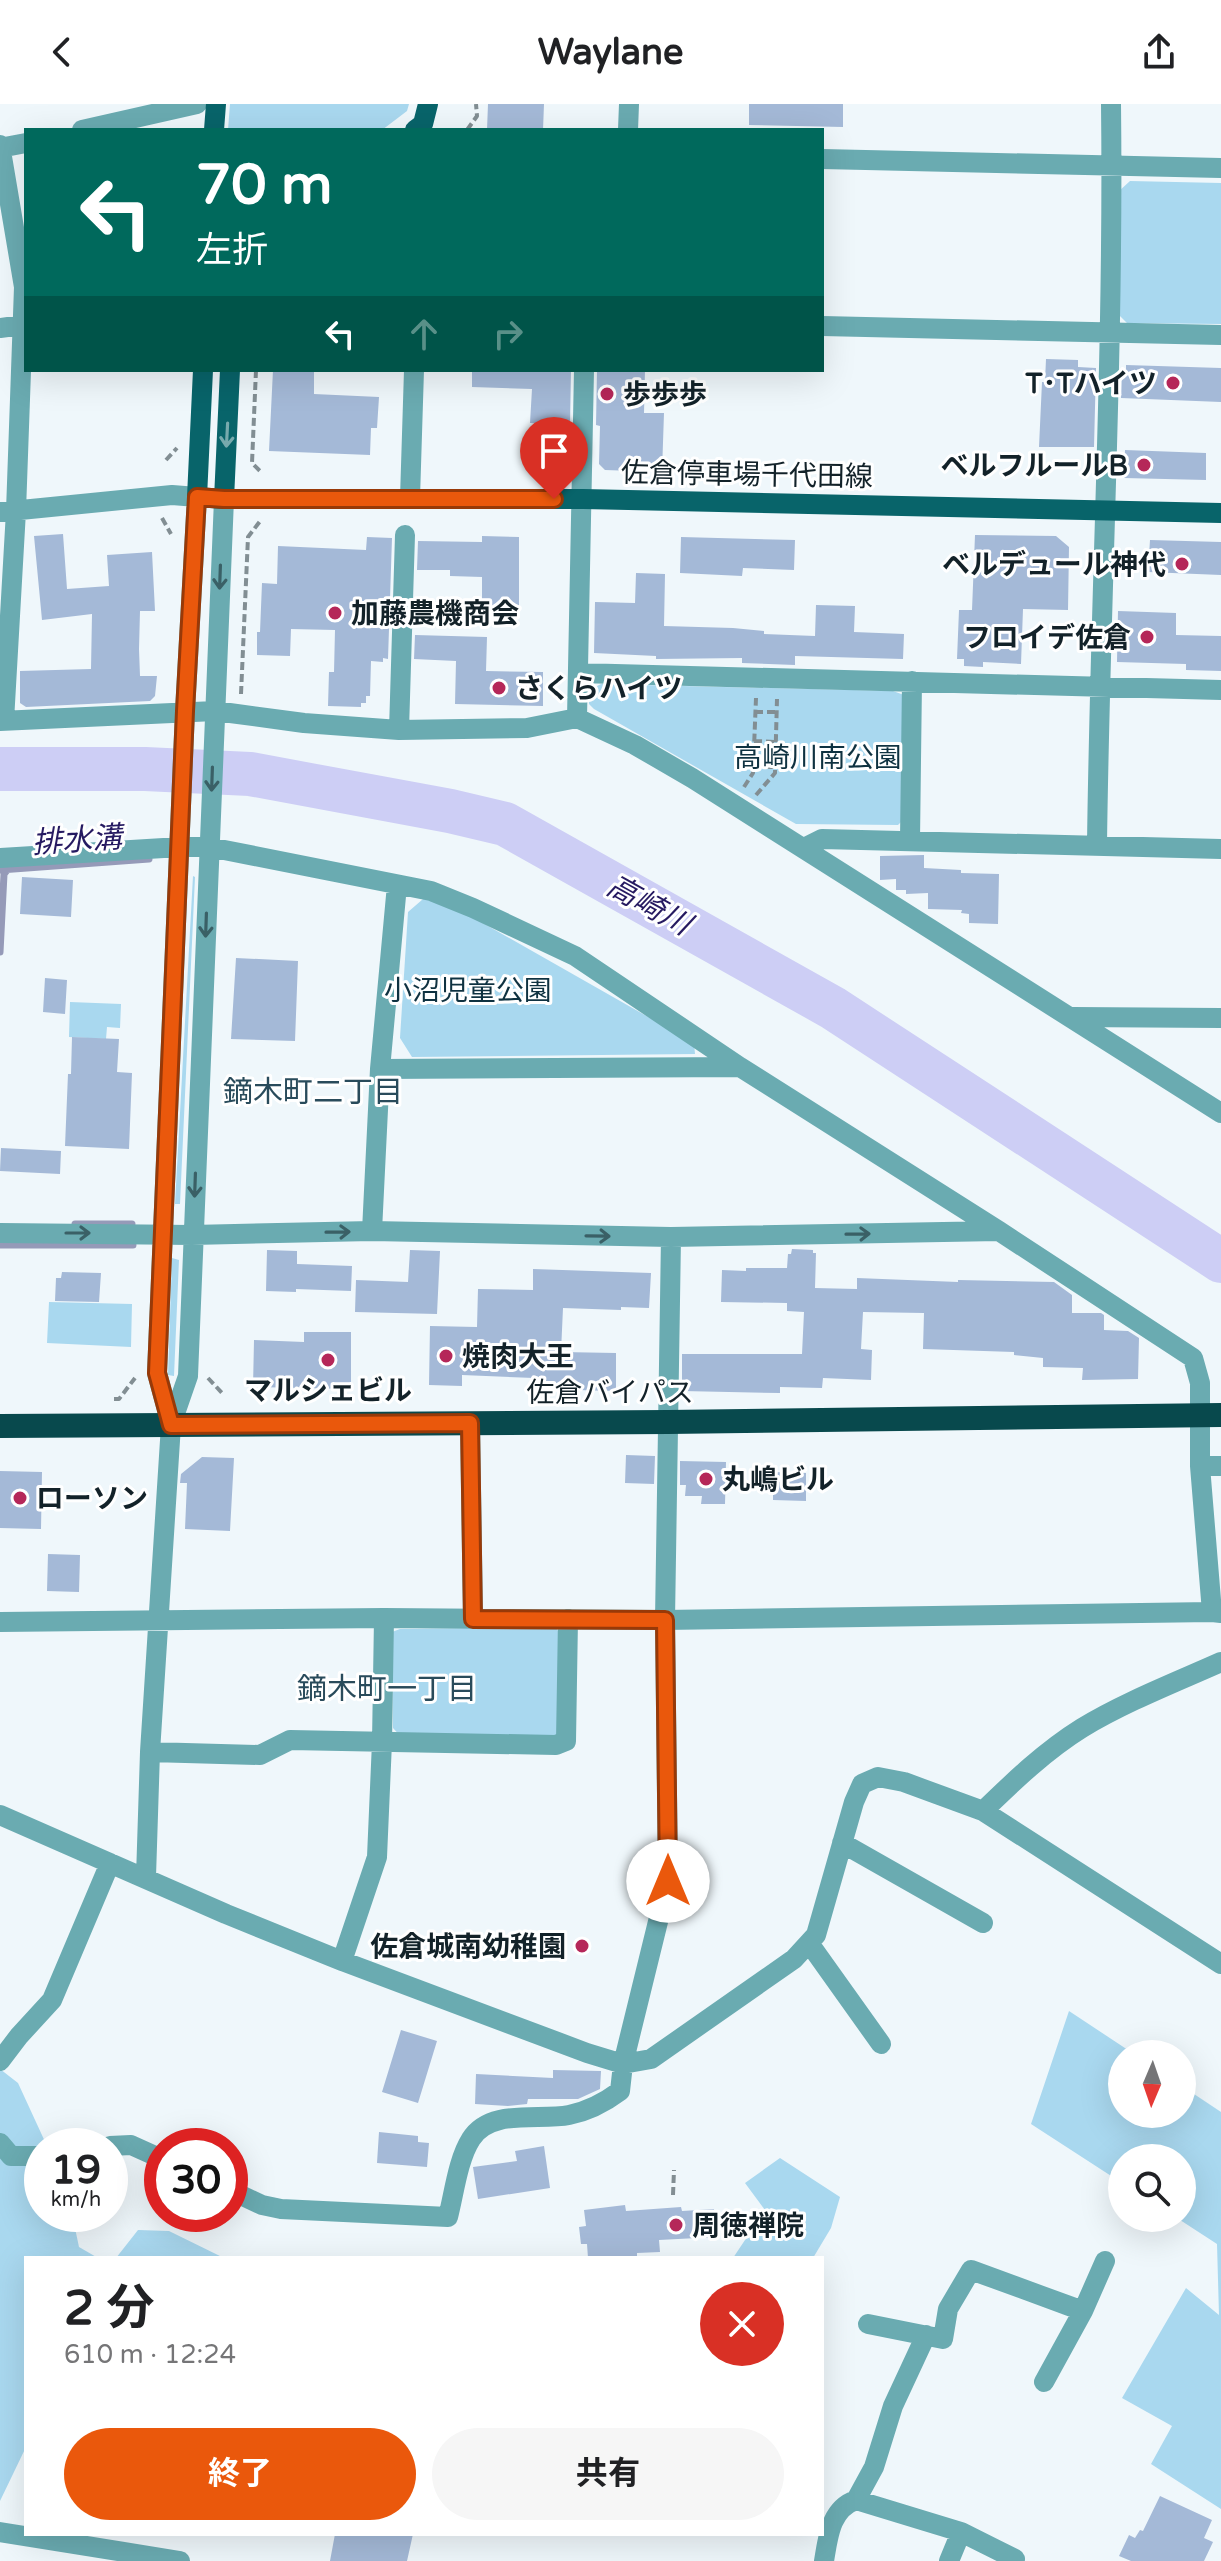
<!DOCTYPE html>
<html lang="ja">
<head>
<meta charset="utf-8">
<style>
	:root { --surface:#fff; --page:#f6f6f6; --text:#202124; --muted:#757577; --accent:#ea580c }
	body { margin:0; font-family:"Varela Round","Noto Sans JP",sans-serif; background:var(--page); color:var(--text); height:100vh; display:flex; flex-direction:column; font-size:30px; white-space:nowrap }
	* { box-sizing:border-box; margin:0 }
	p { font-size:26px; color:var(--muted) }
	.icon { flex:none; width:44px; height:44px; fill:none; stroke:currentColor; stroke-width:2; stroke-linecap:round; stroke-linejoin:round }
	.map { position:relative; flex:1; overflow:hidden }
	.panel { position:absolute; left:24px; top:2152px; width:800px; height:280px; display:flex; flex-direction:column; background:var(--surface); border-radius:0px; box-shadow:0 8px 32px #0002 }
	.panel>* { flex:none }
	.banner { position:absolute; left:24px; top:24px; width:800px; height:244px; border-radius:0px; box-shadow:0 8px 32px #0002; background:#00695c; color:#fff; overflow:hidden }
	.needle { width:52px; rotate:182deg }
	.controls { position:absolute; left:1108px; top:1936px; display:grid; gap:16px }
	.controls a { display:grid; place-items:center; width:88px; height:88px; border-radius:50%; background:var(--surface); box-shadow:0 8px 32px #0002; font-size:40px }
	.speed { position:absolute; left:24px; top:2024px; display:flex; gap:16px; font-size:40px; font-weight:700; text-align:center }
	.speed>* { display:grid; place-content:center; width:104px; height:104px; border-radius:50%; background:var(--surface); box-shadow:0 8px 32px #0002; line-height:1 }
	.speed small { font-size:20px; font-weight:400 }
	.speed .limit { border:12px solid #d22; background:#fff; color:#111 }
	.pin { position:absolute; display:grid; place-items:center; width:68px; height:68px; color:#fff; margin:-82px -34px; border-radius:50% 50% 50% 0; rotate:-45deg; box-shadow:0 0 8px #0007 }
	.pin .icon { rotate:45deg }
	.me { position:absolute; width:88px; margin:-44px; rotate:0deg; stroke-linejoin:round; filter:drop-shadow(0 0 6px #0008) }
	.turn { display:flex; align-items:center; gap:28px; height:168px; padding:0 40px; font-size:36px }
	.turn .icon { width:104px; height:104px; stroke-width:2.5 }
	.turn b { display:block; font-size:56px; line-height:68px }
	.lanes { display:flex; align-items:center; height:76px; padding:0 40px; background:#0003; justify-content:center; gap:40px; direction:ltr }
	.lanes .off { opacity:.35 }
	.round { display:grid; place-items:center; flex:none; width:84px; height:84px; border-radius:42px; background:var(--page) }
	.headline { display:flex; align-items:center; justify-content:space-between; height:136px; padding:0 40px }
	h1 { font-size:48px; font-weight:700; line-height:60px }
	.action { display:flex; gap:16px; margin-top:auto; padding:16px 40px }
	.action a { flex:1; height:92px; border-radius:48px; background:var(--accent); color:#fff; font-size:32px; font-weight:700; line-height:92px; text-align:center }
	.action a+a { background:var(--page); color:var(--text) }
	header { display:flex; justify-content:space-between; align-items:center; height:104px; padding:0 40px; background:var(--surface); font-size:36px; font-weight:700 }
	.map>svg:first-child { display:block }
</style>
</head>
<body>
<header><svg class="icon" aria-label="back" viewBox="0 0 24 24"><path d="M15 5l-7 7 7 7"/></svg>Waylane<svg class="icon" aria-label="share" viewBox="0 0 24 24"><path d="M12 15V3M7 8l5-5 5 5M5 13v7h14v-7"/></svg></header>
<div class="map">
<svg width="1221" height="2457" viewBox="0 0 1221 2457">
	<rect width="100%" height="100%" fill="#eff7fb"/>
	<path fill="#a9d8ef" d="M 230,0 L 409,0 L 407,7 L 382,26 L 228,26 Z
		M 1130,77 L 1221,79 L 1221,220 L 1127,219 L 1118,210 L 1118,88 Z
		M 601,580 L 893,587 L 904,591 L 902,717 L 898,721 L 796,720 L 594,605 L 589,600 C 589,589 591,585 601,580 Z
		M 193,772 L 195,773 L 180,1100 L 175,1100 Z
		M 430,789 L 694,939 L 695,950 L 412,953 L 400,934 L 408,808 Z
		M 70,898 L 121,900 L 120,924 L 107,923 L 106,935 L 69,933 Z
		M 172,1154 L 179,1156 L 174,1272 L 168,1271 Z
		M 49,1198 L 132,1200 L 131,1243 L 47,1239 Z
		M 555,1523 L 562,1532 L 561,1629 L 552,1637 L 403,1635 L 393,1624 L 392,1528 L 400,1525 Z
		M 1069,1907 L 1134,1950 L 1122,1950 L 1122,2010 L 1182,2010 L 1182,1982 L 1221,2008 L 1221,2405 L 1151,2360 L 1172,2322 L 1122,2294 L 1186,2184 L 1219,2211 L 1217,2140 L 1177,2114 L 1182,2114 L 1182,2054 L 1122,2054 L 1122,2079 L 1031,2020 Z
		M 0,1965 L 18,1979 L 47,2042 L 42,2042 L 42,2110 L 72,2110 L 79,2143 L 98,2154 L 26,2154 L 26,2343 L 0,2397 Z
		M 780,2054 L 840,2093 L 831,2124 L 813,2154 L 733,2154 L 765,2106 L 745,2079 Z
		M 138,2126 L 169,2127 L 224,2154 L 116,2154 Z"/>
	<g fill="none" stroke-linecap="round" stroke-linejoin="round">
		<path stroke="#959ab8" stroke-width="7" d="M 0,766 L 149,755
			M 0,848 L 4,770 L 8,765
			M 75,1120 L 132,1120
			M 0,1141 L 133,1141"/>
		<path stroke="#cdcef5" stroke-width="44" d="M 0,665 L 145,665 L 250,670 L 450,707 L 505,720 L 833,904 L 1221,1157"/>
	</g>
	<path fill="#a4b9d7" d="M 488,0 L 544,0 L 543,26 L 487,26 Z
		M 749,0 L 843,0 L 843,23 L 749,21 Z
		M 1046,255 L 1078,256 L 1078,263 L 1096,264 L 1094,343 L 1039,343 L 1042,278 L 1045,278 Z
		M 1126,261 L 1221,264 L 1221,298 L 1121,294 L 1122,265 L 1126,265 Z
		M 273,266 L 314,266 L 314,290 L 379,293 L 377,324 L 371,324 L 370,351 L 269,347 Z
		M 472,266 L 571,266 L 570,321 L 530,319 L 532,285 L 472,283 Z
		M 597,266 L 645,266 L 644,309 L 664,309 L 662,368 L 605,366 L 599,360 L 600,322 L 596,321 Z
		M 1125,346 L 1206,349 L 1206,376 L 1124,374 Z
		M 63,430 L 67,485 L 109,482 L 107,451 L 152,448 L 155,507 L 140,507 L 139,545 L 140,572 L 157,572 L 155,592 L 150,597 L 26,603 L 20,599 L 20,567 L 91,565 L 92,510 L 42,516 L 34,432 Z
		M 975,431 L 1056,432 L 1069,443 L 1068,506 L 1023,505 L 1021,560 L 983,558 L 983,563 L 964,562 L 964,555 L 957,555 L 959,506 L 972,506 Z
		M 482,432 L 519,433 L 519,506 L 482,506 L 482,473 L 450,472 L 450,466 L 417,466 L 418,437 L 482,438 Z
		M 367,433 L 392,434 L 388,555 L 383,554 L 383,558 L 371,557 L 370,592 L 366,592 L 366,599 L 361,599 L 361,603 L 328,602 L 329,568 L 334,568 L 335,526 L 291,525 L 290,552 L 257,551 L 257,528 L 260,528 L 262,479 L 277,480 L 278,442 L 366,446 Z
		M 681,433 L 795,436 L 794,466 L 743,464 L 742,472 L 680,469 Z
		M 1150,436 L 1221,438 L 1221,471 L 1148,468 Z
		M 636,469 L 665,470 L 664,522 L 733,524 L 764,527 L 764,530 L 815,532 L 816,501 L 855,502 L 854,528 L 904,530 L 903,555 L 795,552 L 795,561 L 742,559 L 742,554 L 656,555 L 656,552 L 594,549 L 595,498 L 635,499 Z
		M 1118,507 L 1176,509 L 1176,531 L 1221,532 L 1221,567 L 1186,566 L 1186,560 L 1117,558 Z
		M 415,531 L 487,533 L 486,567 L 543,568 L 543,602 L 455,600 L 456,557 L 414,555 Z
		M 924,751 L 924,764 L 961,766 L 961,769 L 999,770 L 998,820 L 969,819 L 969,810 L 961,809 L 962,806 L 928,805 L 928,789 L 906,790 L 906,786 L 896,786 L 896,775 L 880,776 L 880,752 Z
		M 22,773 L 73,776 L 71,813 L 20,810 Z
		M 236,854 L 298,857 L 295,937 L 231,935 Z
		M 45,874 L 67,876 L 65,910 L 43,908 Z
		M 72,933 L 119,935 L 117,968 L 132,969 L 129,1045 L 65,1042 L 68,970 L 71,970 Z
		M 1,1044 L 61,1047 L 60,1070 L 0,1067 Z
		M 792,1145 L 813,1146 L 813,1149 L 816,1149 L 815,1184 L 857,1185 L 857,1174 L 958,1178 L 958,1176 L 1054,1178 L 1072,1191 L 1072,1209 L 1101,1209 L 1104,1211 L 1104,1226 L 1128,1227 L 1139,1234 L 1138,1275 L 1082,1276 L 1083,1264 L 1043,1263 L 1043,1254 L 1014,1251 L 1014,1248 L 923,1245 L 924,1209 L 863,1208 L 861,1245 L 872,1246 L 871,1276 L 823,1274 L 822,1284 L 780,1283 L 780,1289 L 682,1287 L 682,1250 L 802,1250 L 804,1208 L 787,1207 L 787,1199 L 721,1198 L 722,1166 L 746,1167 L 746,1164 L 787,1164 L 788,1150 L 791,1150 Z
		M 267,1146 L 297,1147 L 297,1160 L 352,1162 L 351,1187 L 296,1185 L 296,1188 L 266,1187 Z
		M 410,1146 L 440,1147 L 437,1210 L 355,1208 L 356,1176 L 408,1178 Z
		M 533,1165 L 651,1169 L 649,1204 L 621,1203 L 621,1206 L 563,1204 L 561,1248 L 616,1249 L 616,1287 L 534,1285 L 534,1274 L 462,1271 L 462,1282 L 429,1281 L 430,1222 L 477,1223 L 478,1185 L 533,1186 Z
		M 62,1168 L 101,1169 L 99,1198 L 55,1197 L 56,1174 L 61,1174 Z
		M 304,1228 L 351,1228 L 351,1285 L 253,1283 L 254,1236 L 304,1238 Z
		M 626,1351 L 655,1352 L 654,1380 L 625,1379 Z
		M 202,1353 L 234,1354 L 230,1427 L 185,1425 L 187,1379 L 180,1379 L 181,1370 Z
		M 680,1357 L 726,1358 L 725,1400 L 701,1400 L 702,1392 L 685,1392 L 686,1381 L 680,1381 Z
		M 0,1367 L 42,1368 L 41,1425 L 0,1424 Z
		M 773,1368 L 806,1369 L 806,1397 L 773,1396 Z
		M 48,1450 L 80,1451 L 79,1488 L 47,1487 Z
		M 401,1926 L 437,1937 L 418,1999 L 382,1988 Z
		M 553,1966 L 601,1967 L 600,1985 L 578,1995 L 528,1995 L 527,2000 L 508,2002 L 475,2000 L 476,1970 L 553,1974 Z
		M 379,2028 L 418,2032 L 418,2038 L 429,2039 L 427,2063 L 377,2059 Z
		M 544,2042 L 550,2084 L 478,2095 L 473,2063 L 517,2057 L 515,2047 Z
		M 625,2101 L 626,2107 L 681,2103 L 682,2107 L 714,2105 L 716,2133 L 659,2136 L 660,2148 L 637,2149 L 637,2153 L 588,2154 L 587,2140 L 581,2140 L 579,2123 L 586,2122 L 584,2106 Z
		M 1160,2392 L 1212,2416 L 1204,2434 L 1213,2438 L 1204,2457 L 1131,2457 L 1119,2452 L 1129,2431 L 1135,2434 L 1140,2426 L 1143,2427 Z
		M 335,2430 L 413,2430 L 407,2457 L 330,2457 Z"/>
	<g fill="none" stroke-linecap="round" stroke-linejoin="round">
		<path stroke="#828e93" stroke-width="4" stroke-dasharray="8 4" stroke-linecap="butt" d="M 467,26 L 477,12 L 476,0
			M 256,266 L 252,359 L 261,368
			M 166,356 L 177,344
			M 162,414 L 171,430
			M 241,590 L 248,433 L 261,416
			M 755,608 L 776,608
			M 754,637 L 776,638
			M 754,658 L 762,663 L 772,663 L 774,661
			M 744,683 L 753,669 L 756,594
			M 756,691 L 775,669 L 777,595
			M 208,1274 L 223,1290
			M 114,1295 L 119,1295 L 135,1274
			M 673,2091 L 674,2066"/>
		<path stroke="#6aabb1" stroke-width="20" d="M 82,26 L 197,0
			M 628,26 L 629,0
			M 0,41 L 24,183 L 16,407 L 4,617
			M 0,44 L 26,39
			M 822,55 L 1221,64
			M 822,222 L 1221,231
			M 0,224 L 22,221
			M 410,394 L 414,266
			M 0,408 L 172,391 L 197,393 L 185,607 L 157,1269 L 171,1320
			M 578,569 L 1221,586
			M 577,614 L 584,266
			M 0,617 L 215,607 L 304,619 L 399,626 L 527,624 L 577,614 L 635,641 L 692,674 L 1221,1009
			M 399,626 L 405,431
			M 910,736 L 912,577
			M 1097,741 C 1100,494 1114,247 1111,0
			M 804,744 L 822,735 L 1221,745
			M 0,754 L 180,743 L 209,743 L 431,787 L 473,804 L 575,852 L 740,963 L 999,1127 L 1193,1254 L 1200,1279 L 1200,1362 L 1212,1508
			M 1073,913 L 1221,914
			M 380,965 L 740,963
			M 372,1127 L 380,965 L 397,781
			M 0,1129 L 192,1131 L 372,1127 L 671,1133 L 999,1127
			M 470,1319 L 473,1515
			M 1200,1362 L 1221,1362
			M 0,1518 L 384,1514 L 665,1516 L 1212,1508 L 1221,1509
			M 150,1648 L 260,1651 L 290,1636 L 556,1641 L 566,1637 L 568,1515
			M 983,1707 C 1014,1677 1045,1647 1082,1624 C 1125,1598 1174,1579 1221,1558
			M 0,1711 L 226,1810 L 342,1857 L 587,1949 L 623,1960 L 651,1955 L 794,1855 L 816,1831 L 854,1698 L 862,1680 L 878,1673 L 904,1678 L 983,1707 L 1221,1860
			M 842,1739 L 983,1819
			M 146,1773 L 150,1648 L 171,1321 L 188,1272 L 224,395
			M 809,1839 L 881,1940
			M 342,1857 L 377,1753 L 382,1638 L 384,1514
			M 0,1957 L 19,1932 L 52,1896 L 110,1759
			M 0,2039 L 11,2052 L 42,2052
			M 110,2042 L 131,2041 L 162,2055
			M 230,2086 L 262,2101 L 281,2105 L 448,2113 C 454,2090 458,2055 471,2035 C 490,2004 539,2017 569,2011 C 589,2007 604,1999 620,1987 L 623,1960 L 668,1777 L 665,1516 L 671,1133
			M 868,2220 L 943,2235 L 948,2205 L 971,2166 L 1083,2207
			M 926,2231 L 893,2302 L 874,2363 L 856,2396 L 961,2428 L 1015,2455
			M 1044,2278 L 1083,2207 L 1105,2157
			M 0,2428 L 180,2457
			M 824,2457 C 828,2434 830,2405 856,2396
			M 949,2457 L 961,2428"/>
		<path stroke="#08646a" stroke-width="20" d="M 214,26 L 216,0
			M 415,26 L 423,20 L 428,0
			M 203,266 L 197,393 L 224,395 L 583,395 L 1221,409
			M 224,395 L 230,266"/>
		<path stroke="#08494d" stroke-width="24" d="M 0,1322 L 668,1318 L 1221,1311"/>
	</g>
	<defs><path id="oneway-shaft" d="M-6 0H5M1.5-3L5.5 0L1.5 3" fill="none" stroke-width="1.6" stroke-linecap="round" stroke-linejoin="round" transform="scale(2)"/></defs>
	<use stroke="#77aaad" href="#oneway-shaft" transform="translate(227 331) rotate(93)"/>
	<g stroke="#3a6066">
		<use href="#oneway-shaft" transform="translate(220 473) rotate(92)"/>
		<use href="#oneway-shaft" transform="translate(212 675) rotate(92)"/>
		<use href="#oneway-shaft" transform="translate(206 821) rotate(92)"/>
		<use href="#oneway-shaft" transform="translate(195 1081) rotate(92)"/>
		<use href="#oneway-shaft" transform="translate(338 1128) rotate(-1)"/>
		<use href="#oneway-shaft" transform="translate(78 1129)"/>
		<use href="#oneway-shaft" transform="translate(858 1130) rotate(-1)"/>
		<use href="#oneway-shaft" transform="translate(598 1132) rotate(1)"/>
	</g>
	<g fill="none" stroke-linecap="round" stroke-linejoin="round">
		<g stroke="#983908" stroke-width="20">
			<path id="route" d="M 554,395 L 224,395 L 197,393 L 185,607 L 157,1269 L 171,1321 L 470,1319 L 473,1515 L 665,1516 L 668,1777"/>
		</g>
		<use href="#route" stroke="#ea580c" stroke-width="14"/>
	</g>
	<g fill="#b52759" stroke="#fff" stroke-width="3">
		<circle cx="1173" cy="279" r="8"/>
		<circle cx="607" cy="290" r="8"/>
		<circle cx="1144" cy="361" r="8"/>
		<circle cx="1182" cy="460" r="8"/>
		<circle cx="335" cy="509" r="8"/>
		<circle cx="1147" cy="533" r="8"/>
		<circle cx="499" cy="584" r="8"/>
		<circle cx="446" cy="1252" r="8"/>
		<circle cx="328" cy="1256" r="8"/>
		<circle cx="706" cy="1375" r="8"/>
		<circle cx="20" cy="1394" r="8"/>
		<circle cx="582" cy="1842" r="8"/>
		<circle cx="676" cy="2121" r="8"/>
	</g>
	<g text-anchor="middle" stroke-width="6" stroke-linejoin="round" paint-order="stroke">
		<g font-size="28" font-weight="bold" fill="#132229" stroke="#fff" text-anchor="start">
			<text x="1157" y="289" text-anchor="end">T･Tハイツ</text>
			<text x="623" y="300">歩歩歩</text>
			<text x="1128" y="371" text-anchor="end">ベルフルールB</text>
			<text x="1166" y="470" text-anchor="end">ベルデュール神代</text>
			<text x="351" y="519">加藤農機商会</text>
			<text x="1131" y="543" text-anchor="end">フロイデ佐倉</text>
			<text x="515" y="594">さくらハイツ</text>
			<text x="462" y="1262">焼肉大王</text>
			<text x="328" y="1296" text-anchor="middle">マルシェビル</text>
			<text x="722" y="1385">丸嶋ビル</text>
			<text x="36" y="1404">ローソン</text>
			<text x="566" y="1852" text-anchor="end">佐倉城南幼稚園</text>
			<text x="692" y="2131">周徳禅院</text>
		</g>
		<g font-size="28" fill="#132229" stroke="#fff">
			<text transform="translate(747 370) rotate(1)" y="10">佐倉停車場千代田線</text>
			<text x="610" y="1298">佐倉バイパス</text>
		</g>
		<g font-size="28" fill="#0f3241" stroke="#fff">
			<text x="818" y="663">高崎川南公園</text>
			<text x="468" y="896">小沼児童公園</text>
		</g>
		<g font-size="30" font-style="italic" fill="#261a61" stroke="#fff">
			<text transform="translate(77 736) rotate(-4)" y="10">排水溝</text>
			<text transform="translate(649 801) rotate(29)" y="10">高崎川</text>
		</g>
		<g font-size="30" fill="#294b5b" stroke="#fff">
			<text x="313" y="998">鏑木町二丁目</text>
			<text x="387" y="1595">鏑木町一丁目</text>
		</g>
	</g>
</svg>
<div class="controls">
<a><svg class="needle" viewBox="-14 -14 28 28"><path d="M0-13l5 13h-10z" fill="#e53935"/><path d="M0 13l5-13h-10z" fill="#757577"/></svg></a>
<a><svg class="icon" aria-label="search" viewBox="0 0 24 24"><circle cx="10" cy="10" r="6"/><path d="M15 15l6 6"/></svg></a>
</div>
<div class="speed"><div>19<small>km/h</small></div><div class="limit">30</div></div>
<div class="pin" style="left:554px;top:395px;background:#d93025"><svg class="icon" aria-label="arrive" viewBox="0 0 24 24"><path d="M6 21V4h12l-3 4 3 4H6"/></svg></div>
<svg class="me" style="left:668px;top:1777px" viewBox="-20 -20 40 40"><circle r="19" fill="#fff"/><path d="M0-13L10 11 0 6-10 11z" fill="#ea580c"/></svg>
<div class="banner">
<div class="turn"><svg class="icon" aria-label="left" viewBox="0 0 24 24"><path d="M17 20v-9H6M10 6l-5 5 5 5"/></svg><div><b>70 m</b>左折</div></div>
<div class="lanes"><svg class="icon" aria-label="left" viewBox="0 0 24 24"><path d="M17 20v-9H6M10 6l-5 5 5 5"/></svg><svg class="icon off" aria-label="ahead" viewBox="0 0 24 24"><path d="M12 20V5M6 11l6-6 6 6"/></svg><svg class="icon off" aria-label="right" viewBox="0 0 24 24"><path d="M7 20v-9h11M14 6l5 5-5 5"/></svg></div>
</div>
<section class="panel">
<div class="headline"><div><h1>2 分</h1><p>610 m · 12:24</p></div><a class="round" style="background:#d93025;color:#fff"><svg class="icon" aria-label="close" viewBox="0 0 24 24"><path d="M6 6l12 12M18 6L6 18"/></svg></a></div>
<div class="action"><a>終了</a><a>共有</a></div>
</section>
</div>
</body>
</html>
